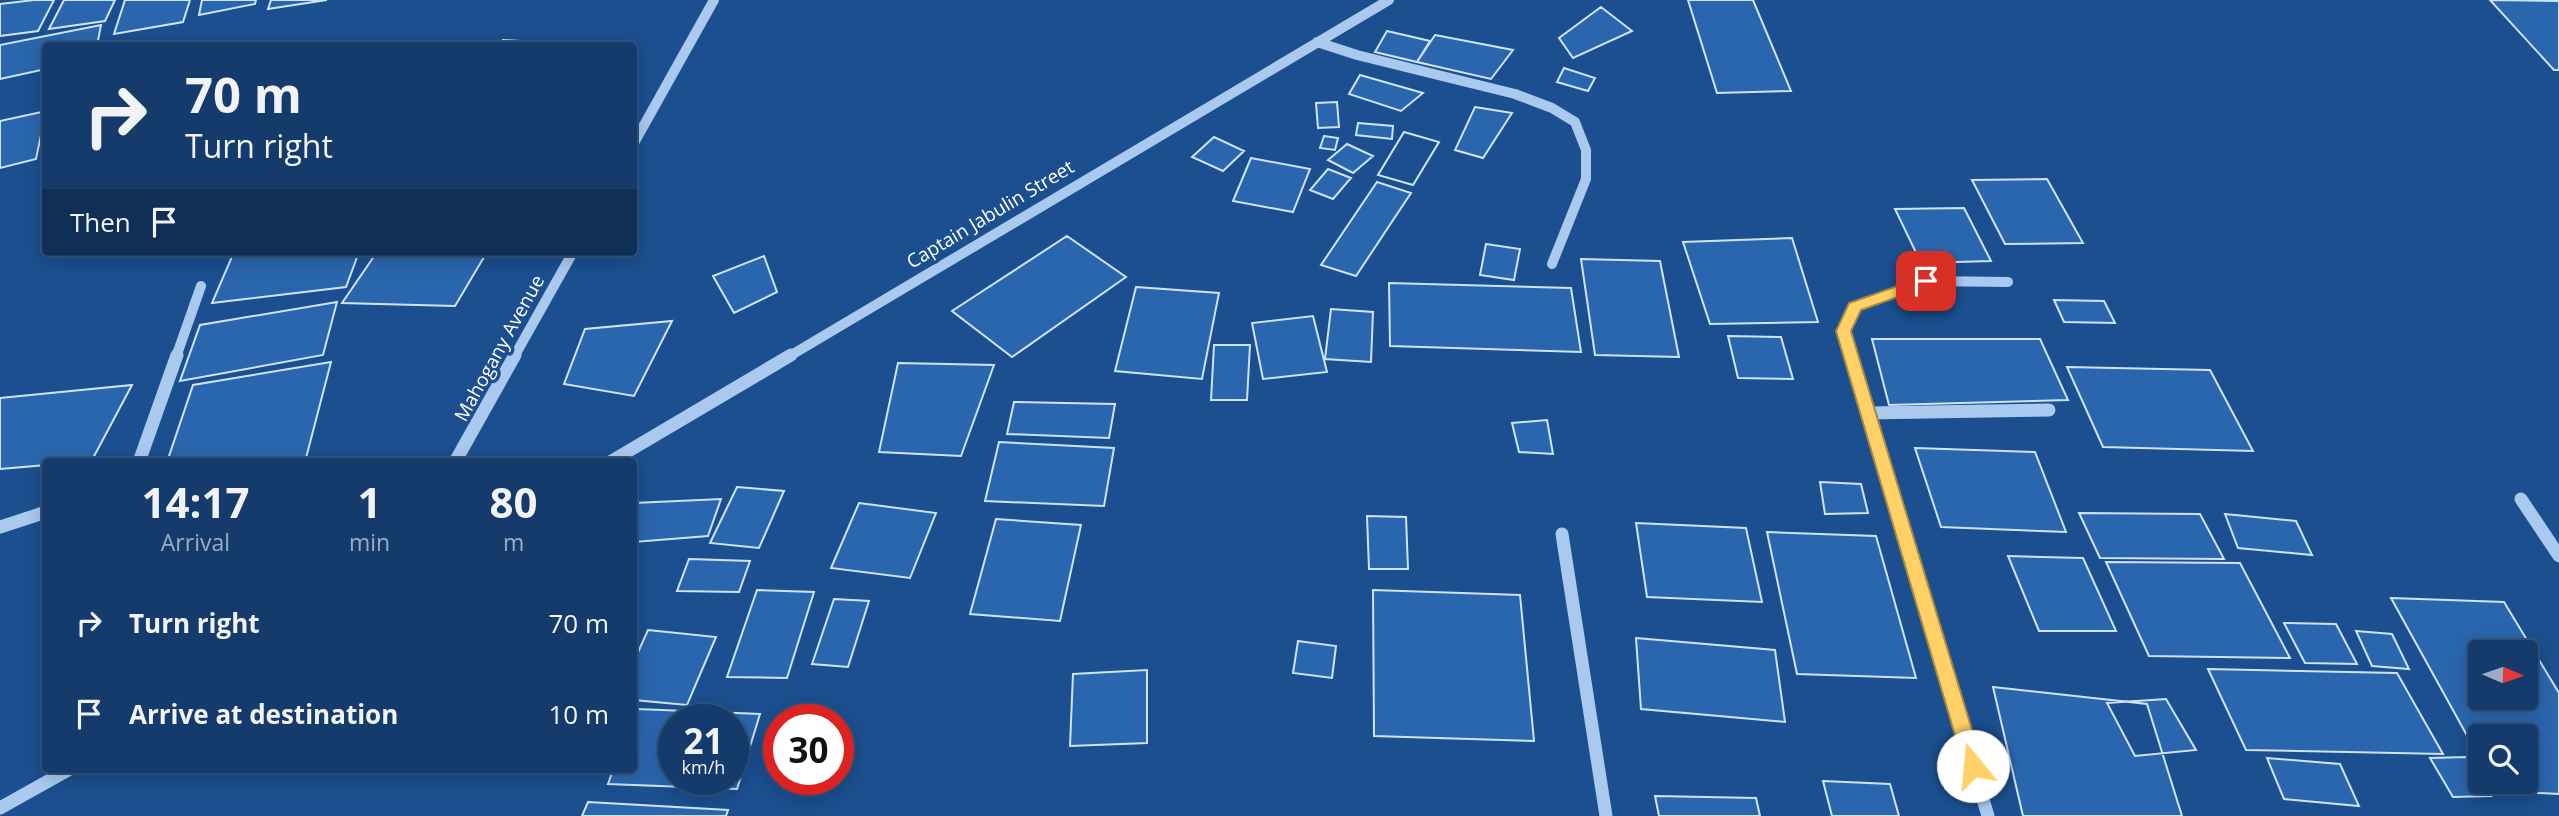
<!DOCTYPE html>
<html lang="en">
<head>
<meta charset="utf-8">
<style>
	:root { --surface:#143b6b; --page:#214673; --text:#f1f3f6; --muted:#9dadc1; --line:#33557e }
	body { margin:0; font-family:"Open Sans",sans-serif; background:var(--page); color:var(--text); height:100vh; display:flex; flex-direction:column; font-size:26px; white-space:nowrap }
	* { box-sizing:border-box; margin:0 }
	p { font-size:23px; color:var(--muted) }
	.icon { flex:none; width:38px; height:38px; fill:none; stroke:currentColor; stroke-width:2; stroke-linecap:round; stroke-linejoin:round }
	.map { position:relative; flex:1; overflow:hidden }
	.details { position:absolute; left:42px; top:458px; width:595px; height:315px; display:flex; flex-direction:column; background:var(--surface); border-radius:7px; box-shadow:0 4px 18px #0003,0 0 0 2px var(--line) }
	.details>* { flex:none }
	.hud { position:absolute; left:42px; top:42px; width:595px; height:214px; border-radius:7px; box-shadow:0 4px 18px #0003,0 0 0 2px var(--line); background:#143b6b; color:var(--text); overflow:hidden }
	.needle { width:46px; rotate:92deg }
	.fabs { position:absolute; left:2468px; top:640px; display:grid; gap:14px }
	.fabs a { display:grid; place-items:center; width:70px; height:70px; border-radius:7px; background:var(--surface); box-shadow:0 4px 18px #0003,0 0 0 2px var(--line); font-size:35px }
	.speed { position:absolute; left:658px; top:704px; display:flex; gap:14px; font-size:35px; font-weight:700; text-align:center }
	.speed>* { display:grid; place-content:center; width:91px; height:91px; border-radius:50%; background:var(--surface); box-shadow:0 4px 18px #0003,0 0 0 2px var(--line); line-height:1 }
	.speed small { font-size:18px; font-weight:400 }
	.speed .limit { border:10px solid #d22; background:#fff; color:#111 }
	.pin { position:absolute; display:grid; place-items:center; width:60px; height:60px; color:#fff; margin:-30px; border-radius:14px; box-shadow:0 4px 10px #0006 }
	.me { position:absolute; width:77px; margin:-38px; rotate:343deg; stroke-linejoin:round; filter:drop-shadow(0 0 5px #0008) }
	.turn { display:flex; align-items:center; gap:24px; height:147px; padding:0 28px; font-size:32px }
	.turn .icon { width:91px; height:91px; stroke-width:2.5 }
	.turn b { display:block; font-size:49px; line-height:60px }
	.then { display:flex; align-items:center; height:66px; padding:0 28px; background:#0003; gap:14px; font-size:26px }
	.eta { display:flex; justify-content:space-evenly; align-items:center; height:119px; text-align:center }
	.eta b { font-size:42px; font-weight:700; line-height:49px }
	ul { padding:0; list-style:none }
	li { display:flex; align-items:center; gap:21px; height:91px; padding:0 28px }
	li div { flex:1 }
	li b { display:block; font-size:26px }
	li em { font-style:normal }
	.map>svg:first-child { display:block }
</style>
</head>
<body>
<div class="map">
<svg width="2559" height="816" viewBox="0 0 2559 816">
	<rect width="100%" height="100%" fill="#1b4f8f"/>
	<path fill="#2a66ad" stroke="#cfe3fa" stroke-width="2" fill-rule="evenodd" d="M 34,0 L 54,0 L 38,31 L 0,36 L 0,4 Z
		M 64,0 L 115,0 L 105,21 L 49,29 Z
		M 125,0 L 190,0 L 183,22 L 114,34 Z
		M 202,0 L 256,0 L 255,4 L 199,15 Z
		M 271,0 L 327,0 L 268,9 Z
		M 1688,0 L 1753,0 L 1791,91 L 1717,93 Z
		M 2490,0 L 2559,1 L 2559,70 L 2554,70 Z
		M 1601,7 L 1632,31 L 1573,58 L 1559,38 Z
		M 101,25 L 97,46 L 46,46 L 46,69 L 0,79 L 0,45 Z
		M 1387,31 L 1430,41 L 1417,62 L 1375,52 Z
		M 1435,35 L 1513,50 L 1491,79 L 1417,62 Z
		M 503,40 L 585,45 L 499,46 Z
		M 1564,68 L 1595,78 L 1588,91 L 1557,82 Z
		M 1360,75 L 1423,93 L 1401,111 L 1349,94 Z
		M 1337,102 L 1339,127 L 1318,128 L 1316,103 Z
		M 1475,107 L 1512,113 L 1483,158 L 1455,150 Z
		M 46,111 L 36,159 L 0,168 L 0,121 Z
		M 1358,123 L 1393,126 L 1392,139 L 1356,135 Z
		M 1404,132 L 1439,142 L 1413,185 L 1378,175 Z
		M 1404,132 L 1439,142 L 1413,185 L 1378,175 Z
		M 1324,136 L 1338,138 L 1335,150 L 1320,148 Z
		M 1214,137 L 1244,151 L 1223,171 L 1192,157 Z
		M 1347,144 L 1373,156 L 1353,173 L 1328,160 Z
		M 1251,158 L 1310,169 L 1293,212 L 1233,201 Z
		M 1328,169 L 1351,178 L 1333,199 L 1310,190 Z
		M 2047,179 L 2083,243 L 2005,244 L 1972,180 Z
		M 1377,182 L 1411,193 L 1356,276 L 1321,265 Z
		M 1964,208 L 1991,261 L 1921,263 L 1895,209 Z
		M 1067,236 L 1126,277 L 1012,357 L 952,311 Z
		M 1792,238 L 1818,322 L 1710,324 L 1683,242 Z
		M 1486,244 L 1520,249 L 1514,280 L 1480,275 Z
		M 234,252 L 359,252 L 346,287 L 212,303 Z
		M 377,252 L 487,252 L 455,306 L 342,303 Z
		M 764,256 L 777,292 L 734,313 L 713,276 Z
		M 1581,259 L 1660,261 L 1679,357 L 1595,355 Z
		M 1389,283 L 1571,288 L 1581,352 L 1390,346 Z
		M 1136,287 L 1219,293 L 1202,379 L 1115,371 Z
		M 2054,300 L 2104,301 L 2115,323 L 2064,322 Z
		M 337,302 L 323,355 L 180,381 L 200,325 Z
		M 1331,309 L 1373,312 L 1371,362 L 1325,359 Z
		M 1313,316 L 1327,372 L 1263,379 L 1252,323 Z
		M 672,321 L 634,396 L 564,384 L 585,329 Z
		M 1728,336 L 1781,337 L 1793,379 L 1738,378 Z
		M 1872,339 L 2040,339 L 2068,400 L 1889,405 Z
		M 1214,345 L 1250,345 L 1247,400 L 1211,400 Z
		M 331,362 L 305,462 L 167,462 L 193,385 Z
		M 898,363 L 994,365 L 961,456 L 879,452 Z
		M 2067,367 L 2210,370 L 2253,451 L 2103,447 Z
		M 132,385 L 92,460 L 46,462 L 46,465 L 0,469 L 0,398 Z
		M 1014,402 L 1115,404 L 1109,438 L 1007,434 Z
		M 1547,420 L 1553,454 L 1519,452 L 1512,423 Z
		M 999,442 L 1114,448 L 1104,506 L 985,501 Z
		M 1915,448 L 2035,452 L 2066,532 L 1941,527 Z
		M 1820,482 L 1861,484 L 1868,513 L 1825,514 Z
		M 737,487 L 784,491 L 759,548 L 710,543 Z
		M 721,499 L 708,536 L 634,542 L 634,503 Z
		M 859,503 L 936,513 L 910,578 L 831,568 Z
		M 2079,513 L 2200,514 L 2224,559 L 2100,558 Z
		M 2225,514 L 2296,521 L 2312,555 L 2238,548 Z
		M 1367,516 L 1406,517 L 1408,569 L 1369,569 Z
		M 996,519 L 1081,525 L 1060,621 L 970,614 Z
		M 1636,523 L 1746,528 L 1762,602 L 1647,597 Z
		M 1767,532 L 1876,536 L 1916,678 L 1797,674 Z
		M 2008,556 L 2083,558 L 2116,631 L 2039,631 Z
		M 689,559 L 750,561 L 739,592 L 677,591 Z
		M 2106,562 L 2240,563 L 2290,658 L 2149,656 Z
		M 757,590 L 814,592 L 787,678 L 727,677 Z
		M 1373,590 L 1520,595 L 1534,741 L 1374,736 Z
		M 2391,598 L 2504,602 L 2559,693 L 2559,794 L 2497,791 L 2492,782 L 2525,782 L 2525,737 L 2480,737 L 2480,759 ZM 2480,653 L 2525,653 L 2525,698 L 2480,698 Z
		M 834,599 L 869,601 L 848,667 L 812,664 Z
		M 2284,623 L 2336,624 L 2357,664 L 2305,663 Z
		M 648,630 L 716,637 L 687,705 L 634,700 L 634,661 Z
		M 2356,631 L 2392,634 L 2409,669 L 2372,666 Z
		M 1636,638 L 1775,650 L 1785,722 L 1641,709 Z
		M 1298,641 L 1336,646 L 1332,678 L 1293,673 Z
		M 2208,669 L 2397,673 L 2443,754 L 2246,750 Z
		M 1147,670 L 1147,743 L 1070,746 L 1073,674 Z
		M 1993,687 L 2147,704 L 2182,816 L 2023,816 Z
		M 2166,699 L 2196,750 L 2135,756 L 2107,703 Z
		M 637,709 L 760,714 L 737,789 L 608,784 L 613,770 L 634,770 L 634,717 ZM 674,719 L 733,719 L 733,779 L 674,779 Z
		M 2467,757 L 2480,777 L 2480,782 L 2483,782 L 2491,796 L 2453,797 L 2430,758 Z
		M 2267,758 L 2340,764 L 2359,806 L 2284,799 Z
		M 1823,781 L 1890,784 L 1899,816 L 1832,816 Z
		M 1655,796 L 1756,798 L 1760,816 L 1659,816 Z
		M 588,802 L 728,810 L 726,816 L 582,816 Z"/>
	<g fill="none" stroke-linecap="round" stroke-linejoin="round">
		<path stroke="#a9c9ee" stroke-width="10" d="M 1317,42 L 1357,55 L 1515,94 L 1552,108 L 1575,122 L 1586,150 L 1586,179 L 1552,264
			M 634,143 L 714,0
			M 176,357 L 201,286
			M 514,357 L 573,252
			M 788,357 L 1389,0
			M 1852,357 L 1844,331 L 1855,307 L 1926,281 L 2008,282"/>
		<path stroke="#a9c9ee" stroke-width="13" d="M 1851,355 L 1988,816
			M 1868,413 L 2049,410
			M 139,462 L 177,355
			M 455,462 L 515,355
			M 610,462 L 791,355
			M 2521,499 L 2559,556
			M 0,527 L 46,512
			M 1562,534 L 1606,816
			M 0,808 L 68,770"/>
	</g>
	<path fill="#ffd166" stroke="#a68842" stroke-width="2" d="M 1926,276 L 1933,281 L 1931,285 L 1861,310 L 1851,331 L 1983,766 L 1980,772 L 1973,775 L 1967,772 L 1964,766 L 1836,331 L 1849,303 Z"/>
	<g text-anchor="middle" stroke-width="7" stroke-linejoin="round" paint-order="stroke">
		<g font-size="19" fill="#fff" stroke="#1b4f8f">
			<text transform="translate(990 214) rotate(-31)" y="7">Captain Jabulin Street</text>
			<text transform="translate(499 348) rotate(-61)" y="7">Mahogany Avenue</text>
		</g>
	</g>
</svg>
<div class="fabs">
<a><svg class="needle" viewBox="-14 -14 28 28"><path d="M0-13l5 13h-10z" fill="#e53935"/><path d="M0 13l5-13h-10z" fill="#9dadc1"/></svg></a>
<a><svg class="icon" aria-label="search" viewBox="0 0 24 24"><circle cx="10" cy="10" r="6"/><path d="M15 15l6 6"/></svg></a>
</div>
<div class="speed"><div>21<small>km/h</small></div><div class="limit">30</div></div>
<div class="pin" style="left:1926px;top:281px;background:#d93025"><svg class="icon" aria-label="arrive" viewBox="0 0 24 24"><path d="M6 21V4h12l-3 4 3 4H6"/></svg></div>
<svg class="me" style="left:1973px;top:766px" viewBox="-20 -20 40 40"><circle r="19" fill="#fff"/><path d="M0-13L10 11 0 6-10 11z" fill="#ffd166"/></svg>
<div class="hud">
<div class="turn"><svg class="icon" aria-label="right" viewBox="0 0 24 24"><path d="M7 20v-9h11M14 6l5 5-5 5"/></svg><div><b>70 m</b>Turn right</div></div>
<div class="then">Then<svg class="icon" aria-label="arrive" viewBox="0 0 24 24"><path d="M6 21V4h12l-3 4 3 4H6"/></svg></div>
</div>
<section class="details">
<div class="eta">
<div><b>14:17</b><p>Arrival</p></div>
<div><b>1</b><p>min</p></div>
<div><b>80</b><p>m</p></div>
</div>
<ul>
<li><svg class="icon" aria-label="right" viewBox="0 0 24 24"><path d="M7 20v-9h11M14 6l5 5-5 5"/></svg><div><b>Turn right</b></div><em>70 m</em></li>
<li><svg class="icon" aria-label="arrive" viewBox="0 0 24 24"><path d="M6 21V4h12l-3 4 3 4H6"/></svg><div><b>Arrive at destination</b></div><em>10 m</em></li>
</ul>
</section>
</div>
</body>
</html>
